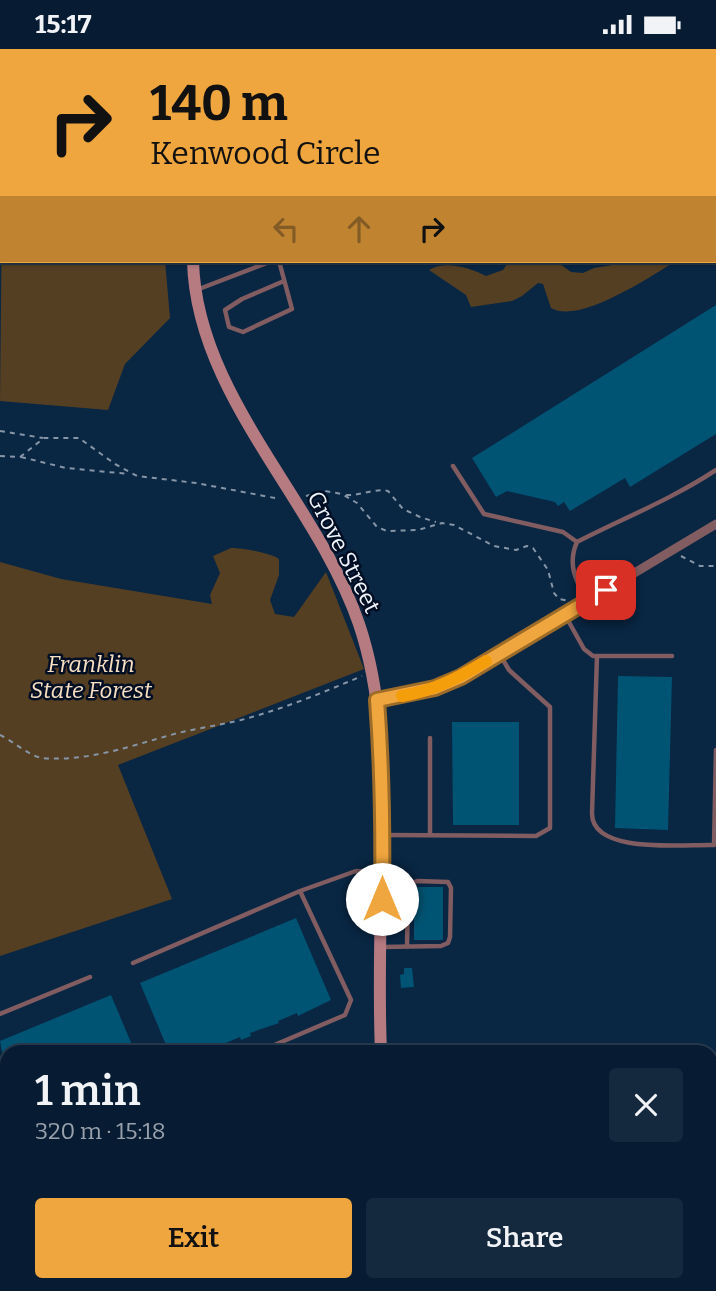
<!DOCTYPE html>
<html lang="en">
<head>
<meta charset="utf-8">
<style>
	:root { --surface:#071c32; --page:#15293e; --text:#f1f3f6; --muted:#98a1ac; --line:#283a4d; --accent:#f0a63e }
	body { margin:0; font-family:Bitter,serif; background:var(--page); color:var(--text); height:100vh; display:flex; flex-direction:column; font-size:26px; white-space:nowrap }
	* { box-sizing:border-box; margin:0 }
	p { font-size:23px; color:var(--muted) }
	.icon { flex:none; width:38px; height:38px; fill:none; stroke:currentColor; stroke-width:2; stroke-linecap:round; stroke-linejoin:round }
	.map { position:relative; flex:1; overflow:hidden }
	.details { position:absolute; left:0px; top:996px; width:718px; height:247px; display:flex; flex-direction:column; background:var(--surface); border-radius:21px 21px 0 0; box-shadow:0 2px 5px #0004,0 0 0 2px var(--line) }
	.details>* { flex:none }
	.top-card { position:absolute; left:0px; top:0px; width:718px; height:214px; box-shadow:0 2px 5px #0004,0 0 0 2px var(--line); background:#f0a63e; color:#111; overflow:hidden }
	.pin { position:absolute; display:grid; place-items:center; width:60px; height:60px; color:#fff; margin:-30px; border-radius:14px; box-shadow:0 4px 10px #0006 }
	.me { position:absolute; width:77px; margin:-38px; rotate:0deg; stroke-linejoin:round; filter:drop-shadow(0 0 5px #0008) }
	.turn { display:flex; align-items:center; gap:24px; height:147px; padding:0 35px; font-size:32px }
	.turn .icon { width:91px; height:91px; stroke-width:2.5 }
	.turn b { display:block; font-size:49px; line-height:60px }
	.lanes { display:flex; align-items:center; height:66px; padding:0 35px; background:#0003; justify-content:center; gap:35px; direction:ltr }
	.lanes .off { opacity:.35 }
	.round { display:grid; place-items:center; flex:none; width:74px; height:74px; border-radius:7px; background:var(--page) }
	.summary { display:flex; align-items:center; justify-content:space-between; height:119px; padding:0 35px }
	h1 { font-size:42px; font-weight:600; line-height:52px }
	.cta { display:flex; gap:14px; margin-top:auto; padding:14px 35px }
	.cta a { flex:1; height:80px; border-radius:7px; background:var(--accent); color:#111; font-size:28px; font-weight:600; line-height:80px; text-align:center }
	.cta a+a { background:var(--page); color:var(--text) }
	.status { display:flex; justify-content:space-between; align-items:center; height:49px; padding:0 35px; background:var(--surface); direction:ltr }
	.status svg { height:19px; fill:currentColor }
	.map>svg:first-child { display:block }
</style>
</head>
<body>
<div class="status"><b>15:17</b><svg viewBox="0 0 49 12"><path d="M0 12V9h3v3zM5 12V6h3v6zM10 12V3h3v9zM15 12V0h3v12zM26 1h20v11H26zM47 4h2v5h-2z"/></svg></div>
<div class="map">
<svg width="716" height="1242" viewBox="0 0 716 1242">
	<rect width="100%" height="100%" fill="#092643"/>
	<path fill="#553f23" d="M 2,156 L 2,212 L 165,212 L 170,269 L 125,315 L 108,361 L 0,352 Z
		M 509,212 L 561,212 L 560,215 L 571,223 L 583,224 L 594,219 L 637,212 L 676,212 C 651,227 579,276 551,259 L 543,235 L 538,234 L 522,247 L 512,252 L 471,258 L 466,246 L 429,221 C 446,211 470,219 486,227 L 503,221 Z
		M 231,499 C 243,499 271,504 279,510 L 279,526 L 270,551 L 275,565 L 294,568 L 326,523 L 364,620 L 118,716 L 172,850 L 0,907 L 0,513 L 61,530 L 212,555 L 210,546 L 220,524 L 213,507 Z
		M 0,1093 L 7,1098 L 7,1236 L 206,1236 L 208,1242 L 0,1242 Z"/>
	<path fill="#005473" d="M 716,256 L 716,385 L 630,438 L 625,429 L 570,462 L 564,453 L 558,457 L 555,453 L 507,442 L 496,448 L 472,409 Z
		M 618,627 L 672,628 L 668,781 L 615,779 Z
		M 452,673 L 519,673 L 519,776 L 453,776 Z
		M 414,838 L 443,838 L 443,891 L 414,891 Z
		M 296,869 L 331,951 L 298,967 L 297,964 L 278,972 L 279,974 L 250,984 L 251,987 L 241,991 L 240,988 L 221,996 L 223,998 L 213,1003 L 212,1000 L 206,1003 L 169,1003 L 140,934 Z
		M 404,919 L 412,919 L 414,938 L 401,939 L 400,926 L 404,925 Z
		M 111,946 L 135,1003 L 2,1003 L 0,992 Z"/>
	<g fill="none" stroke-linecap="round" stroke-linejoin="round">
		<path stroke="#8696a7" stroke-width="2" stroke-dasharray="5 5" stroke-linecap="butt" d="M 0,382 L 43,389
			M 0,407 L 20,408 L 44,389 L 79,389 L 115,415 L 137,427 L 196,434 L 280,450
			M 21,408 L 66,419 L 129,425
			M 346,446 C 361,447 373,439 388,442 L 403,460 L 420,468 L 436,473
			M 306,447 L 325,442 L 342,445 L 357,454 L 377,478 L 387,482 L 418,481 L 442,474 L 454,476 L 494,497 L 516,501 L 527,497 L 533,499 L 548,521 L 554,544 L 559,550 L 569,552
			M 681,507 L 700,517 L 716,517
			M 0,686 C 13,692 29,707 42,709 C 89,713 133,696 178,684 C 199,679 220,676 241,671 C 283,660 322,644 362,627"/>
		<path stroke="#815c60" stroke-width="4.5" d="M 599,0 L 600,2
			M 162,2 L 162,0
			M 279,212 L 292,260 L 243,283 L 229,278 L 225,261 L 242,250 L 284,232
			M 199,240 L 272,212
			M 453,417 L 484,465 L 563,483 L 577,493
			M 586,551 C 576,532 567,515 577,493 C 624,469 672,450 716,421
			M 565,566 L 584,600 L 593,607 L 672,607
			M 597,607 L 592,765 C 593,806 685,795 714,796 L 716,701
			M 430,689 L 430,786
			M 383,786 L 536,787 L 550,779 L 550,658 L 509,621 L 499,604
			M 300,842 L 356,822 L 380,823
			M 382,898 L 441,897 L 448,894 L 450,888 L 451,839 L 448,833 L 417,832 L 410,835 L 408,842 L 407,898
			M 133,914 L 300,842 L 351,951 L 345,966 L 258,1003
			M 0,965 L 90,928
			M 0,1032 L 7,1048
			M 710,1163 L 712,1198 L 710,1200
			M 228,1236 L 231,1242
			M 380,1236 L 383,1242
			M 450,1236 L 451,1242
			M 556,1236 L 583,1236
			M 492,1242 L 504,1241 L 504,1236"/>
		<path stroke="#815c60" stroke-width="9" d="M 377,651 L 435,639 L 461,628 L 716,475
			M 652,1236 L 652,1240"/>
		<path stroke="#b57b81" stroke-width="12" d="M 202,2 L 202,0
			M 193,212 C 196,346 317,452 359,575 C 383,646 383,722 382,796 C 381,865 378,934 381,1003
			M 421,1236 L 422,1242"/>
	</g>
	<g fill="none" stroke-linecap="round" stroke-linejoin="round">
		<g stroke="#9c6c28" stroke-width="18">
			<path id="route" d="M 382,850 C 383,783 382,717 377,651 L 435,639 L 461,628 L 606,541"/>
		</g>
		<use href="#route" stroke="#f0a63e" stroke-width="12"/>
		<path stroke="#f59e0b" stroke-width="12" d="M 402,647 C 433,642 460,628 486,612"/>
	</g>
	<g text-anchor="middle" stroke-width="5" stroke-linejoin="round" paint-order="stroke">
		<g font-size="23" fill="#f0f5fc" stroke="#000e24">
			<text transform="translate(344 503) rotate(63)" y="8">Grove Street</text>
		</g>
		<g font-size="23" font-style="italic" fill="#f7dfc2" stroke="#000e24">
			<text x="91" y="623">Franklin<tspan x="91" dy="26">State Forest</tspan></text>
		</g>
	</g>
</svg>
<div class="pin" style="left:606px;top:541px;background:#d93025"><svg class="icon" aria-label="arrive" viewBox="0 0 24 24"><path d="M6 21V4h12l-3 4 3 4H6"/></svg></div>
<svg class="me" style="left:382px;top:850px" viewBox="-20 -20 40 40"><circle r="19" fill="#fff"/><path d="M0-13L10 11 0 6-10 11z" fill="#f0a63e"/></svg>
<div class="top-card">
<div class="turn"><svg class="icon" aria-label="right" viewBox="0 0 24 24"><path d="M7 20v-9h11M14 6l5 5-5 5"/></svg><div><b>140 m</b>Kenwood Circle</div></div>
<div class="lanes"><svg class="icon off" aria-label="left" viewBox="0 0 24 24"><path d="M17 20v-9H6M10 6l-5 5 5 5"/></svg><svg class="icon off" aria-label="ahead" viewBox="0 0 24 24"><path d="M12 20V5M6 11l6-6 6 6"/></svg><svg class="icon" aria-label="right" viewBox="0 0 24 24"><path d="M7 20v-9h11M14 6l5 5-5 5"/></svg></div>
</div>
<section class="details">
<div class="summary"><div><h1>1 min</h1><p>320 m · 15:18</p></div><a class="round"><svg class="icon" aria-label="close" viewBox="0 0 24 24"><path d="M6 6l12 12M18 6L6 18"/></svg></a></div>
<div class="cta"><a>Exit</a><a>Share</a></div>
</section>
</div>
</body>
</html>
